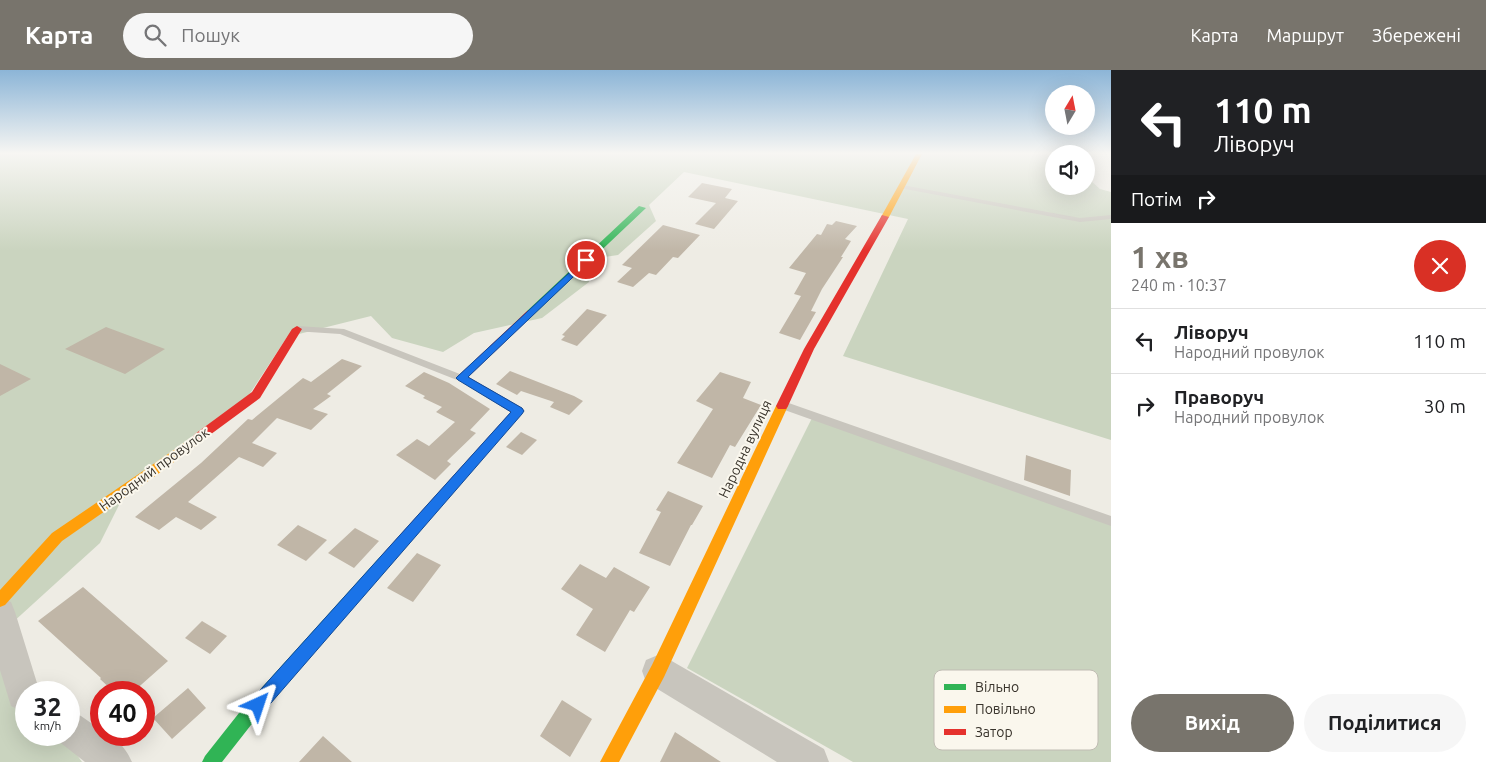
<!DOCTYPE html>
<html lang="uk">
<head>
<meta charset="utf-8">
<style>
	:root { --surface:#fff; --page:#f6f6f6; --text:#202124; --muted:#757577; --line:#e0e0e0; --accent:#78746c }
	body { margin:0; font-family:Ubuntu,sans-serif; background:var(--page); color:var(--text); height:100vh; display:flex; flex-direction:column; font-size:19px; white-space:nowrap }
	* { box-sizing:border-box; margin:0 }
	p { font-size:16px; color:var(--muted) }
	.icon { flex:none; width:28px; height:28px; fill:none; stroke:currentColor; stroke-width:2; stroke-linecap:round; stroke-linejoin:round }
	.map { position:relative; flex:1; overflow:hidden }
	.sheet { display:flex; flex-direction:column; background:var(--surface); width:375px }
	.sheet>* { flex:none }
	.banner { background:#202124; color:#fff; overflow:hidden }
	.needle { width:32px; rotate:10deg }
	.controls { position:absolute; left:1045px; top:15px; display:grid; gap:10px }
	.controls a { display:grid; place-items:center; width:50px; height:50px; border-radius:50%; background:var(--surface); box-shadow:0 5px 20px #0002; font-size:25px }
	.speed { position:absolute; left:15px; top:611px; display:flex; gap:10px; font-size:25px; font-weight:700; text-align:center }
	.speed>* { display:grid; place-content:center; width:65px; height:65px; border-radius:50%; background:var(--surface); box-shadow:0 5px 20px #0002; line-height:1 }
	.speed small { font-size:12px; font-weight:400 }
	.speed .limit { border:8px solid #d22; background:#fff; color:#111 }
	.pin { position:absolute; display:grid; place-items:center; width:42px; height:42px; color:#fff; margin:-21px; border:2px solid #fff; border-radius:50%; box-shadow:0 1px 5px #0007 }
	.me { position:absolute; width:55px; margin:-28px; rotate:42deg; stroke-linejoin:round; filter:drop-shadow(0 0 4px #0008) }
	.turn { display:flex; align-items:center; gap:18px; height:105px; padding:0 20px; font-size:22px }
	.turn .icon { width:65px; height:65px; stroke-width:2.5 }
	.turn b { display:block; font-size:35px; line-height:42px }
	.then { display:flex; align-items:center; height:48px; padding:0 20px; background:#0003; gap:10px; font-size:19px }
	.round { display:grid; place-items:center; flex:none; width:52px; height:52px; border-radius:26px; background:var(--page) }
	.summary { display:flex; align-items:center; justify-content:space-between; height:85px; padding:0 20px }
	h1 { font-size:30px; font-weight:700; line-height:38px; color:var(--accent) }
	.primary-button { display:flex; gap:10px; margin-top:auto; padding:10px 20px }
	.primary-button a { flex:1; height:58px; border-radius:30px; background:var(--accent); color:#fff; font-size:20px; font-weight:700; line-height:58px; text-align:center }
	.primary-button a+a { background:var(--page); color:var(--text) }
	ul { padding:0; list-style:none }
	li { display:flex; align-items:center; gap:15px; height:65px; padding:0 20px; border-top:1px solid var(--line) }
	li div { flex:1 }
	li b { display:block; font-size:19px }
	li em { font-style:normal }
	header { display:flex; align-items:center; gap:30px; box-sizing:border-box; height:70px; padding:0 25px; background:var(--accent); color:#fff }
	header strong { font-size:24px }
	nav { display:flex; gap:28px; margin-inline-start:auto; font-size:18px }
	.search { width:350px; height:45px; background:var(--page); display:flex; align-items:center; gap:12px; box-sizing:border-box; padding:0 18px; border-radius:28px; color:var(--muted); font-size:19px }
	main { display:flex; flex:1; min-height:0 }
	.map>svg:first-child { display:block }
</style>
</head>
<body>
<header>
<strong>Карта</strong>
<div class="search"><svg class="icon" aria-label="search" viewBox="0 0 24 24"><circle cx="10" cy="10" r="6"/><path d="M15 15l6 6"/></svg>Пошук</div>
<nav><a>Карта</a><a>Маршрут</a><a>Збережені</a></nav>
</header>
<main>
<div class="map">
<svg width="1111" height="692" viewBox="0 0 1111 692">
	<rect width="100%" height="100%" fill="#eeece4"/>
	<path fill="#cad4bf" d="M 0,84 L 1046,84 L 1054,89 L 1054,116 L 1086,116 L 1086,104 L 1090,106 L 1090,110 L 1100,119 L 1111,122 L 1111,370 L 843,286 L 908,149 L 684,102 L 649,135 L 656,151 L 618,185 L 591,189 L 589,212 L 542,248 L 474,263 L 443,282 L 392,268 L 371,246 L 287,267 L 249,325 L 131,411 L 100,473 L 0,564 Z
		M 813,346 L 1111,451 L 1111,692 L 853,692 L 687,598 Z
		M 0,579 L 32,622 L 26,622 L 26,665 L 63,665 L 82,692 L 0,692 Z"/>
	<path fill="#c0b6a7" d="M 702,113 L 732,119 L 725,128 L 738,131 L 714,159 L 695,154 L 716,133 L 688,127 Z
		M 836,151 L 857,156 L 845,169 L 851,171 L 841,187 L 843,187 L 822,219 L 811,241 L 816,242 L 800,270 L 779,263 L 801,226 L 794,224 L 806,203 L 789,198 L 817,164 L 821,165 L 827,154 L 832,155 Z
		M 663,155 L 700,165 L 678,188 L 673,187 L 656,205 L 649,203 L 633,217 L 617,212 L 632,198 L 622,195 Z
		M 587,239 L 607,245 L 577,276 L 561,270 L 565,266 L 562,265 Z
		M 106,257 L 165,279 L 125,304 L 65,279 Z
		M 342,289 L 362,296 L 327,324 L 331,326 L 313,339 L 328,344 L 311,360 L 277,348 L 252,373 L 277,383 L 263,397 L 239,387 L 188,432 L 217,447 L 201,460 L 176,447 L 159,460 L 135,447 L 201,393 L 248,349 L 252,350 L 303,308 L 311,312 Z
		M 0,294 L 31,309 L 0,326 Z
		M 510,301 L 574,326 L 583,331 L 569,345 L 550,337 L 554,332 L 521,321 L 517,325 L 496,314 Z
		M 424,302 L 449,313 L 490,339 L 470,360 L 476,363 L 447,391 L 451,394 L 435,410 L 396,385 L 417,369 L 429,376 L 455,352 L 436,342 L 442,337 L 423,328 L 425,326 L 405,316 Z
		M 720,302 L 751,312 L 743,328 L 761,335 L 735,377 L 730,375 L 712,408 L 677,393 L 713,339 L 696,331 Z
		M 521,362 L 537,370 L 522,385 L 506,377 Z
		M 1026,385 L 1071,400 L 1070,426 L 1024,410 Z
		M 668,421 L 703,436 L 692,455 L 691,455 L 670,496 L 639,483 L 661,442 L 656,440 Z
		M 298,455 L 327,470 L 306,491 L 277,475 Z
		M 355,458 L 379,471 L 354,498 L 328,483 Z
		M 417,483 L 441,495 L 413,532 L 387,518 Z
		M 580,494 L 606,508 L 614,497 L 650,517 L 634,542 L 630,540 L 605,582 L 576,565 L 593,539 L 561,519 Z
		M 83,517 L 168,591 L 133,622 L 114,622 L 100,609 L 101,608 L 38,551 Z
		M 202,551 L 227,566 L 210,584 L 185,568 Z
		M 188,618 L 206,638 L 172,669 L 153,648 Z
		M 562,630 L 592,649 L 570,687 L 540,666 Z
		M 675,662 L 721,692 L 660,692 Z
		M 323,666 L 352,692 L 299,692 Z"/>
	<g fill="none" stroke-linecap="round" stroke-linejoin="round">
		<path fill="#c8c5bd" fill-rule="evenodd" d="M 902,115 L 1080,148 L 1111,145 L 1111,149 L 1080,152 L 900,118 L 900,116 Z
			M 297,256 L 344,259 L 465,306 L 466,308 L 461,311 L 457,310 L 340,264 L 294,261 L 292,259 Z
			M 783,331 L 1111,446 L 1111,456 L 779,338 L 777,335 L 779,332 Z"/>
		<path fill="#c8c5bd" fill-rule="evenodd" d="M 0,528 L 11,532 L 15,542 L 37,613 L 41,622 L 26,622 L 26,643 L 11,636 L 0,600 Z
			M 658,585 L 670,590 L 824,679 L 829,692 L 777,692 L 646,612 L 642,601 L 646,590 Z
			M 69,641 L 81,646 L 101,660 L 101,665 C 116,665 127,680 132,692 L 85,692 L 57,670 L 54,665 L 69,665 Z"/>
		<path fill="#30b455" fill-rule="evenodd" d="M 639,136 L 646,138 L 533,245 L 527,245 L 527,241 Z
			M 386,484 L 391,486 L 393,490 L 391,494 L 251,655 L 222,692 L 202,692 L 205,686 L 239,643 L 381,486 Z"/>
		<path fill="#ff9f0a" fill-rule="evenodd" d="M 916,84 L 922,84 L 889,147 L 882,149 L 881,147 Z
			M 782,332 L 788,336 L 664,607 L 619,692 L 600,692 L 652,595 L 776,336 Z
			M 199,363 L 203,364 L 205,367 L 203,370 L 154,407 L 62,471 L 5,535 L 0,537 L 0,520 L 52,463 Z"/>
		<path fill="#e5322d" fill-rule="evenodd" d="M 882,145 L 889,147 L 814,279 L 788,336 L 786,339 L 778,339 L 776,336 L 804,279 Z
			M 530,240 L 535,243 L 533,245 L 468,307 L 522,338 L 524,341 L 391,494 L 386,496 L 381,494 L 379,490 L 381,486 L 511,342 L 456,308 L 527,241 Z
			M 297,256 L 302,259 L 260,328 L 203,370 L 195,370 L 193,367 L 195,364 L 252,322 L 292,259 Z"/>
	</g>
	<linearGradient id="sky" x2="0" y2="1"><stop stop-color="#8cb5d7"/><stop offset="0.46" stop-color="#f7f6f3"/><stop offset="1" stop-color="#f7f6f3" stop-opacity="0"/></linearGradient>
	<rect width="1111" height="181" fill="url(#sky)"/>
	<path fill="#1a73e8" stroke="#114b97" d="M 584,189 L 591,190 L 468,307 L 522,338 L 524,341 L 522,344 L 264,641 L 258,643 L 252,641 L 250,635 L 252,629 L 511,342 L 458,310 L 456,308 L 458,306 Z"/>
	<g text-anchor="middle" stroke-width="4" stroke-linejoin="round" paint-order="stroke">
		<g font-size="14" fill="#38332b" stroke="#faf7ed">
			<text transform="translate(745 379) rotate(-65)" y="5">Народна вулиця</text>
			<text transform="translate(154 399) rotate(-36)" y="5">Народний провулок</text>
		</g>
	</g>
	<rect x="934" y="600" width="164" height="80" rx="8" fill="#faf7ed" stroke="#c0bcb3" stroke-width="1"/>
	<rect x="944" y="614" width="22" height="6" fill="#30b455"/>
	<rect x="944" y="636" width="22" height="7" fill="#ff9f0a"/>
	<rect x="944" y="659" width="22" height="6" fill="#e5322d"/>
	<g font-size="14" fill="#38332b">
		<text x="975" y="622">Вільно</text>
		<text x="975" y="644">Повільно</text>
		<text x="975" y="667">Затор</text>
	</g>
</svg>
<div class="controls">
<a><svg class="needle" viewBox="-14 -14 28 28"><path d="M0-13l5 13h-10z" fill="#e53935"/><path d="M0 13l5-13h-10z" fill="#757577"/></svg></a>
<a><svg class="icon" aria-label="sound" viewBox="0 0 24 24"><path d="M4 9h4l5-4v14l-5-4H4zM17 9q2 3 0 6"/></svg></a>
</div>
<div class="speed"><div>32<small>km/h</small></div><div class="limit">40</div></div>
<div class="pin" style="left:586px;top:190px;background:#d93025"><svg class="icon" aria-label="arrive" viewBox="0 0 24 24"><path d="M6 21V4h12l-3 4 3 4H6"/></svg></div>
<svg class="me" style="left:258px;top:635px" viewBox="-20 -20 40 40"><path d="M0-17L14 15 0 8-14 15z" fill="#1a73e8" stroke="#fff" stroke-width="4"/></svg>
</div>
<section class="sheet">
<div class="banner">
<div class="turn"><svg class="icon" aria-label="left" viewBox="0 0 24 24"><path d="M17 20v-9H6M10 6l-5 5 5 5"/></svg><div><b>110 m</b>Ліворуч</div></div>
<div class="then">Потім<svg class="icon" aria-label="right" viewBox="0 0 24 24"><path d="M7 20v-9h11M14 6l5 5-5 5"/></svg></div>
</div>
<div class="summary"><div><h1>1 хв</h1><p>240 m · 10:37</p></div><a class="round" style="background:#d93025;color:#fff"><svg class="icon" aria-label="close" viewBox="0 0 24 24"><path d="M6 6l12 12M18 6L6 18"/></svg></a></div>
<ul>
<li><svg class="icon" aria-label="left" viewBox="0 0 24 24"><path d="M17 20v-9H6M10 6l-5 5 5 5"/></svg><div><b>Ліворуч</b><p>Народний провулок</p></div><em>110 m</em></li>
<li><svg class="icon" aria-label="right" viewBox="0 0 24 24"><path d="M7 20v-9h11M14 6l5 5-5 5"/></svg><div><b>Праворуч</b><p>Народний провулок</p></div><em>30 m</em></li>
</ul>
<div class="primary-button"><a>Вихід</a><a>Поділитися</a></div>
</section>
</main>
</body>
</html>
